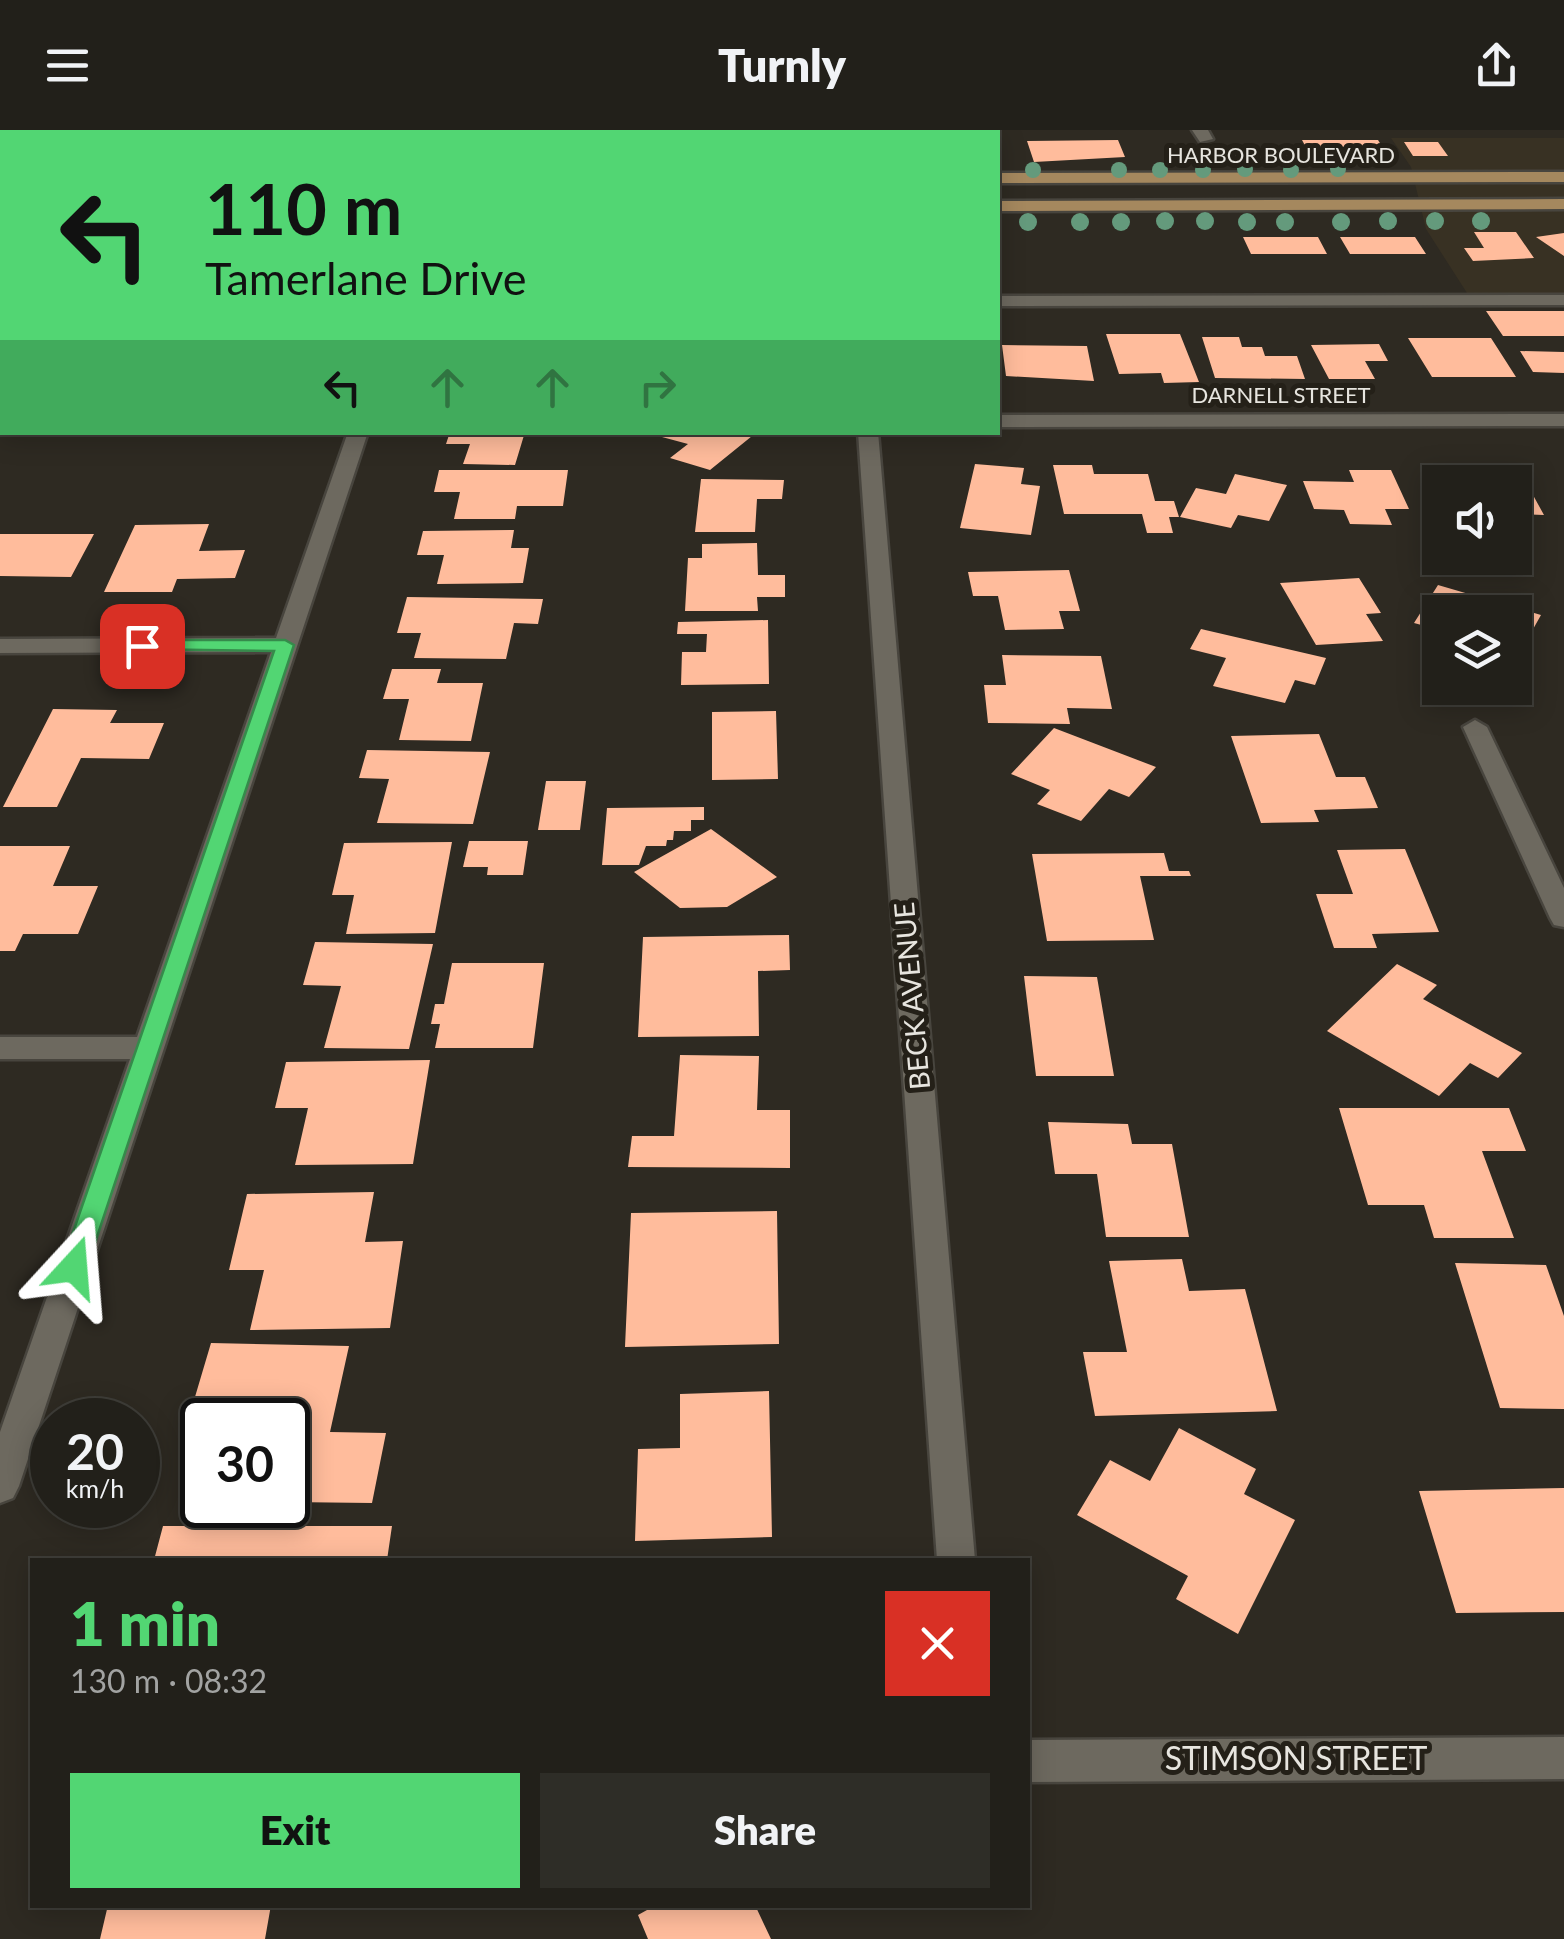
<!DOCTYPE html>
<html lang="en">
<head>
<meta charset="utf-8">
<style>
	:root { --surface:#22201a; --page:#2e2d27; --text:#f1f3f6; --muted:#a2a3a2; --line:#3f3e39; --accent:#52d673 }
	body { margin:0; font-family:Lato,sans-serif; background:var(--page); color:var(--text); height:100vh; display:flex; flex-direction:column; font-size:38px; white-space:nowrap }
	* { box-sizing:border-box; margin:0 }
	p { font-size:32px; color:var(--muted) }
	.icon { flex:none; width:55px; height:55px; fill:none; stroke:currentColor; stroke-width:2; stroke-linecap:round; stroke-linejoin:round }
	.map { position:relative; flex:1; overflow:hidden }
	.drawer { position:absolute; left:30px; top:1428px; width:1000px; height:350px; display:flex; flex-direction:column; background:var(--surface); border-radius:0px; box-shadow:0 5px 25px #0003,0 0 0 2px var(--line) }
	.drawer>* { flex:none }
	.guide { position:absolute; left:0px; top:0px; width:1000px; height:305px; box-shadow:0 5px 25px #0003,0 0 0 2px var(--line); background:#52d673; color:#111; overflow:hidden }
	.buttons { position:absolute; left:1422px; top:335px; display:grid; gap:20px }
	.buttons a { display:grid; place-items:center; width:110px; height:110px; border-radius:0px; background:var(--surface); box-shadow:0 5px 25px #0003,0 0 0 2px var(--line); font-size:50px }
	.speed { position:absolute; left:30px; top:1268px; display:flex; gap:20px; font-size:50px; font-weight:700; text-align:center }
	.speed>* { display:grid; place-content:center; width:130px; height:130px; border-radius:50%; background:var(--surface); box-shadow:0 5px 25px #0003,0 0 0 2px var(--line); line-height:1 }
	.speed small { font-size:25px; font-weight:400 }
	.speed .limit { border:5px solid #111; border-radius:15px; background:#fff; color:#111 }
	.pin { position:absolute; display:grid; place-items:center; width:85px; height:85px; color:#fff; margin:-42px; border-radius:20px; box-shadow:0 5px 15px #0006 }
	.me { position:absolute; width:110px; margin:-55px; rotate:19deg; stroke-linejoin:round; filter:drop-shadow(0 0 8px #0008) }
	.turn { display:flex; align-items:center; gap:35px; height:210px; padding:0 40px; font-size:45px }
	.turn .icon { width:130px; height:130px; stroke-width:2.5 }
	.turn b { display:block; font-size:70px; line-height:85px }
	.lanes { display:flex; align-items:center; height:95px; padding:0 40px; background:#0003; justify-content:center; gap:50px; direction:ltr }
	.lanes .off { opacity:.35 }
	.round { display:grid; place-items:center; flex:none; width:105px; height:105px; border-radius:0px; background:var(--page) }
	.overview { display:flex; align-items:center; justify-content:space-between; height:170px; padding:0 40px }
	h1 { font-size:60px; font-weight:800; line-height:75px; color:var(--accent) }
	.button { display:flex; gap:20px; margin-top:auto; padding:20px 40px }
	.button a { flex:1; height:115px; border-radius:0px; background:var(--accent); color:#111; font-size:40px; font-weight:800; line-height:115px; text-align:center }
	.button a+a { background:var(--page); color:var(--text) }
	header { display:flex; justify-content:space-between; align-items:center; height:130px; padding:0 40px; background:var(--surface); font-size:45px; font-weight:800 }
	.map>svg:first-child { display:block }
</style>
</head>
<body>
<header><svg class="icon" aria-label="menu" viewBox="0 0 24 24"><path d="M4 6h16M4 12h16M4 18h16"/></svg>Turnly<svg class="icon" aria-label="share" viewBox="0 0 24 24"><path d="M12 15V3M7 8l5-5 5 5M5 13v7h14v-7"/></svg></header>
<div class="map">
<svg width="1564" height="1809" viewBox="0 0 1564 1809">
	<rect width="100%" height="100%" fill="#2e2a22"/>
	<path fill="#383123" d="M 1391,8 L 1564,8 L 1564,163 L 1467,163 L 1426,99 L 1411,37 Z"/>
	<path fill="#ffbc9c" d="M 1118,10 L 1125,27 L 1034,32 L 1027,11 Z
		M 1302,10 L 1378,10 L 1393,34 L 1315,34 Z
		M 1404,12 L 1438,12 L 1448,26 L 1413,26 Z
		M 1474,102 L 1516,102 L 1534,128 L 1473,131 L 1464,118 L 1484,118 Z
		M 1564,103 L 1564,126 L 1536,107 Z
		M 1243,107 L 1318,107 L 1327,124 L 1251,124 Z
		M 1340,107 L 1415,107 L 1426,124 L 1350,124 Z
		M 1486,181 L 1564,181 L 1564,206 L 1503,206 Z
		M 1106,204 L 1180,204 L 1199,252 L 1164,253 L 1161,243 L 1119,244 Z
		M 1202,207 L 1239,207 L 1242,217 L 1262,217 L 1265,226 L 1297,226 L 1305,249 L 1215,248 Z
		M 1408,208 L 1491,208 L 1516,247 L 1432,247 Z
		M 1379,214 L 1388,231 L 1365,231 L 1375,249 L 1329,249 L 1311,215 Z
		M 1002,215 L 1087,216 L 1094,251 L 1006,246 Z
		M 1520,221 L 1564,222 L 1564,243 L 1533,242 Z
		M 450,302 L 525,302 L 515,335 L 463,334 L 470,314 L 446,314 Z
		M 668,302 L 757,302 L 710,340 L 670,328 L 688,314 L 662,307 Z
		M 975,334 L 1024,338 L 1021,354 L 1040,356 L 1031,405 L 960,398 Z
		M 1053,335 L 1092,335 L 1094,344 L 1148,344 L 1155,371 L 1174,371 L 1179,387 L 1169,387 L 1173,403 L 1147,403 L 1142,384 L 1064,384 Z
		M 439,340 L 568,340 L 563,376 L 517,376 L 515,389 L 454,389 L 460,362 L 434,362 Z
		M 1349,340 L 1391,340 L 1409,379 L 1385,379 L 1392,395 L 1350,394 L 1344,380 L 1314,379 L 1303,351 L 1354,352 Z
		M 1235,344 L 1287,355 L 1269,391 L 1238,385 L 1231,398 L 1180,387 L 1196,358 L 1226,364 Z
		M 1425,346 L 1523,347 L 1544,385 L 1515,384 L 1515,352 L 1440,352 L 1440,379 Z
		M 701,349 L 784,350 L 782,369 L 757,369 L 755,402 L 695,402 Z
		M 209,394 L 199,421 L 245,420 L 235,448 L 177,449 L 172,462 L 104,462 L 135,395 Z
		M 514,400 L 511,418 L 529,418 L 523,453 L 437,454 L 444,425 L 417,425 L 423,401 Z
		M 0,404 L 94,404 L 71,447 L 0,446 Z
		M 757,413 L 758,445 L 785,445 L 785,467 L 757,467 L 758,481 L 685,481 L 688,428 L 702,428 L 702,414 Z
		M 1069,440 L 1080,481 L 1059,481 L 1064,499 L 1005,500 L 998,466 L 973,466 L 968,442 Z
		M 1359,448 L 1381,483 L 1366,484 L 1383,511 L 1316,515 L 1280,453 Z
		M 1438,455 L 1541,485 L 1519,524 L 1515,522 L 1515,482 L 1440,482 L 1440,500 L 1414,493 Z
		M 407,467 L 543,469 L 538,494 L 514,493 L 506,529 L 414,528 L 421,503 L 397,503 Z
		M 768,490 L 769,554 L 681,555 L 682,522 L 706,522 L 707,504 L 677,504 L 678,492 Z
		M 1201,499 L 1326,528 L 1315,555 L 1295,550 L 1285,573 L 1213,556 L 1226,528 L 1190,519 Z
		M 1002,525 L 1101,526 L 1112,579 L 1067,578 L 1070,594 L 988,593 L 984,555 L 1006,555 Z
		M 392,539 L 441,539 L 437,553 L 483,553 L 471,611 L 399,610 L 409,569 L 383,569 Z
		M 53,579 L 117,580 L 110,593 L 164,593 L 149,629 L 81,628 L 57,677 L 3,677 Z
		M 776,581 L 778,649 L 712,650 L 712,582 Z
		M 1054,598 L 1156,637 L 1129,667 L 1109,659 L 1081,691 L 1037,674 L 1050,660 L 1011,644 Z
		M 1319,604 L 1336,647 L 1365,647 L 1378,678 L 1314,680 L 1319,692 L 1261,693 L 1231,606 Z
		M 367,620 L 490,622 L 473,694 L 377,693 L 389,649 L 359,648 Z
		M 546,651 L 586,651 L 580,700 L 538,700 Z
		M 704,677 L 704,690 L 691,690 L 691,701 L 674,701 L 673,710 L 667,710 L 666,716 L 646,716 L 639,735 L 602,735 L 607,678 Z
		M 711,699 L 777,747 L 727,777 L 680,778 L 634,742 Z
		M 469,711 L 528,711 L 523,745 L 487,745 L 488,737 L 463,737 Z
		M 452,712 L 435,803 L 346,804 L 354,765 L 332,765 L 344,713 Z
		M 0,716 L 70,716 L 53,756 L 98,756 L 78,804 L 23,804 L 15,821 L 0,821 Z
		M 1405,719 L 1439,802 L 1372,804 L 1377,818 L 1334,818 L 1316,764 L 1353,764 L 1337,720 Z
		M 1164,723 L 1169,741 L 1189,741 L 1191,746 L 1140,746 L 1154,810 L 1047,811 L 1032,724 Z
		M 789,805 L 790,840 L 758,841 L 759,906 L 638,907 L 643,807 Z
		M 315,812 L 433,814 L 409,919 L 324,918 L 341,856 L 303,855 Z
		M 452,833 L 544,833 L 533,918 L 435,918 L 440,894 L 431,894 L 435,874 L 444,874 Z
		M 1397,834 L 1437,855 L 1423,869 L 1522,923 L 1498,948 L 1470,933 L 1439,966 L 1327,901 Z
		M 1024,846 L 1097,847 L 1114,946 L 1036,946 Z
		M 680,925 L 759,926 L 757,980 L 790,980 L 790,1038 L 628,1037 L 632,1006 L 674,1006 Z
		M 430,930 L 413,1034 L 295,1035 L 308,978 L 275,978 L 286,932 Z
		M 1339,978 L 1509,978 L 1526,1021 L 1482,1021 L 1514,1108 L 1434,1108 L 1424,1075 L 1368,1075 Z
		M 1048,992 L 1128,994 L 1132,1014 L 1172,1014 L 1189,1107 L 1106,1107 L 1097,1044 L 1055,1044 Z
		M 374,1062 L 365,1112 L 403,1111 L 390,1198 L 250,1200 L 264,1140 L 229,1140 L 247,1064 Z
		M 777,1081 L 779,1214 L 625,1217 L 631,1083 Z
		M 1182,1129 L 1189,1161 L 1245,1159 L 1277,1281 L 1095,1286 L 1083,1222 L 1127,1222 L 1109,1131 Z
		M 1455,1133 L 1546,1135 L 1564,1186 L 1564,1279 L 1500,1278 Z
		M 211,1213 L 349,1216 L 330,1302 L 386,1303 L 372,1373 L 288,1372 L 288,1290 L 240,1290 L 243,1278 L 192,1277 Z
		M 769,1261 L 772,1407 L 635,1411 L 638,1319 L 680,1318 L 680,1264 Z
		M 1179,1298 L 1256,1339 L 1244,1364 L 1295,1390 L 1238,1504 L 1176,1469 L 1188,1446 L 1077,1385 L 1110,1330 L 1150,1351 Z
		M 1564,1358 L 1564,1482 L 1456,1483 L 1419,1361 Z
		M 163,1396 L 392,1396 L 387,1430 L 154,1430 Z
		M 108,1775 L 271,1775 L 265,1809 L 100,1809 Z
		M 656,1775 L 755,1775 L 771,1809 L 648,1809 L 638,1785 Z"/>
	<g fill="none" stroke-linecap="round" stroke-linejoin="round">
		<g stroke="#48453e" stroke-width="5">
			<path id="minor" d="M 802,0 L 818,0 L 818,2 L 803,2 Z
				M 1192,0 L 1208,0 L 1213,9 L 1200,12 Z
				M 1564,165 L 1564,175 L 998,176 L 998,166 Z
				M 0,257 L 2,257 L 2,269 L 0,269 Z
				M 1564,284 L 1564,296 L 998,297 L 998,285 Z
				M 348,302 L 368,302 L 19,1356 L 13,1368 L 0,1373 L 0,1302 L 130,929 L 0,929 L 0,907 L 137,907 L 271,522 L 0,523 L 0,509 L 276,508 Z
				M 858,302 L 878,302 L 975,1430 L 937,1430 Z
				M 1475,590 L 1487,597 L 1564,758 L 1564,797 L 1554,795 L 1550,788 L 1463,597 Z
				M 1564,1607 L 1564,1649 L 1028,1652 L 1028,1610 Z"/>
		</g>
		<g stroke="#48453e" stroke-width="5">
			<path id="major" d="M 1564,42 L 1564,52 L 998,53 L 998,43 Z
				M 0,45 L 2,45 L 2,55 L 0,55 Z
				M 1564,69 L 1564,79 L 998,81 L 998,71 Z
				M 0,74 L 2,74 L 2,84 L 0,84 Z"/>
		</g>
		<use href="#minor" fill="#6d695f" fill-rule="evenodd"/>
		<use href="#major" fill="#a5885e" fill-rule="evenodd"/>
	</g>
	<g fill="#649a7c">
		<circle cx="1245" cy="39" r="8"/>
		<circle cx="1338" cy="39" r="8"/>
		<circle cx="1033" cy="40" r="8"/>
		<circle cx="1119" cy="40" r="8"/>
		<circle cx="1160" cy="40" r="8"/>
		<circle cx="1203" cy="40" r="8"/>
		<circle cx="1291" cy="40" r="8"/>
		<circle cx="1165" cy="91" r="9"/>
		<circle cx="1205" cy="91" r="9"/>
		<circle cx="1388" cy="91" r="9"/>
		<circle cx="1435" cy="91" r="9"/>
		<circle cx="1481" cy="91" r="9"/>
		<circle cx="1028" cy="92" r="9"/>
		<circle cx="1080" cy="92" r="9"/>
		<circle cx="1121" cy="92" r="9"/>
		<circle cx="1247" cy="92" r="9"/>
		<circle cx="1285" cy="92" r="9"/>
		<circle cx="1341" cy="92" r="9"/>
	</g>
	<path fill="#52d673" stroke="#358b4b" stroke-width="2.5" d="M 142,510 L 285,510 L 294,515 L 87,1137 L 83,1145 L 74,1148 L 65,1145 L 61,1137 L 274,521 L 136,519 L 134,516 Z"/>
	<g text-anchor="middle" stroke-width="10" stroke-linejoin="round" paint-order="stroke">
		<g font-size="22" fill="#e7e5df" stroke="#242018">
			<text x="1281" y="33">HARBOR BOULEVARD</text>
			<text x="1281" y="273">DARNELL STREET</text>
		</g>
		<g font-size="28" fill="#e7e5df" stroke="#242018">
			<text transform="translate(912 866) rotate(-95)" y="10">BECK AVENUE</text>
		</g>
		<g font-size="32" fill="#e7e5df" stroke="#242018">
			<text x="1296" y="1640">STIMSON STREET</text>
		</g>
	</g>
</svg>
<div class="buttons">
<a><svg class="icon" aria-label="sound" viewBox="0 0 24 24"><path d="M4 9h4l5-4v14l-5-4H4zM17 9q2 3 0 6"/></svg></a>
<a><svg class="icon" aria-label="layers" viewBox="0 0 24 24"><path d="M12 4l9 5-9 5-9-5zM3 14l9 5 9-5"/></svg></a>
</div>
<div class="speed"><div>20<small>km/h</small></div><div class="limit">30</div></div>
<div class="pin" style="left:142px;top:516px;background:#d93025"><svg class="icon" aria-label="arrive" viewBox="0 0 24 24"><path d="M6 21V4h12l-3 4 3 4H6"/></svg></div>
<svg class="me" style="left:74px;top:1137px" viewBox="-20 -20 40 40"><path d="M0-17L14 15 0 8-14 15z" fill="#52d673" stroke="#fff" stroke-width="4"/></svg>
<div class="guide">
<div class="turn"><svg class="icon" aria-label="left" viewBox="0 0 24 24"><path d="M17 20v-9H6M10 6l-5 5 5 5"/></svg><div><b>110 m</b>Tamerlane Drive</div></div>
<div class="lanes"><svg class="icon" aria-label="left" viewBox="0 0 24 24"><path d="M17 20v-9H6M10 6l-5 5 5 5"/></svg><svg class="icon off" aria-label="ahead" viewBox="0 0 24 24"><path d="M12 20V5M6 11l6-6 6 6"/></svg><svg class="icon off" aria-label="ahead" viewBox="0 0 24 24"><path d="M12 20V5M6 11l6-6 6 6"/></svg><svg class="icon off" aria-label="right" viewBox="0 0 24 24"><path d="M7 20v-9h11M14 6l5 5-5 5"/></svg></div>
</div>
<section class="drawer">
<div class="overview"><div><h1>1 min</h1><p>130 m · 08:32</p></div><a class="round" style="background:#d93025;color:#fff"><svg class="icon" aria-label="close" viewBox="0 0 24 24"><path d="M6 6l12 12M18 6L6 18"/></svg></a></div>
<div class="button"><a>Exit</a><a>Share</a></div>
</section>
</div>
</body>
</html>
